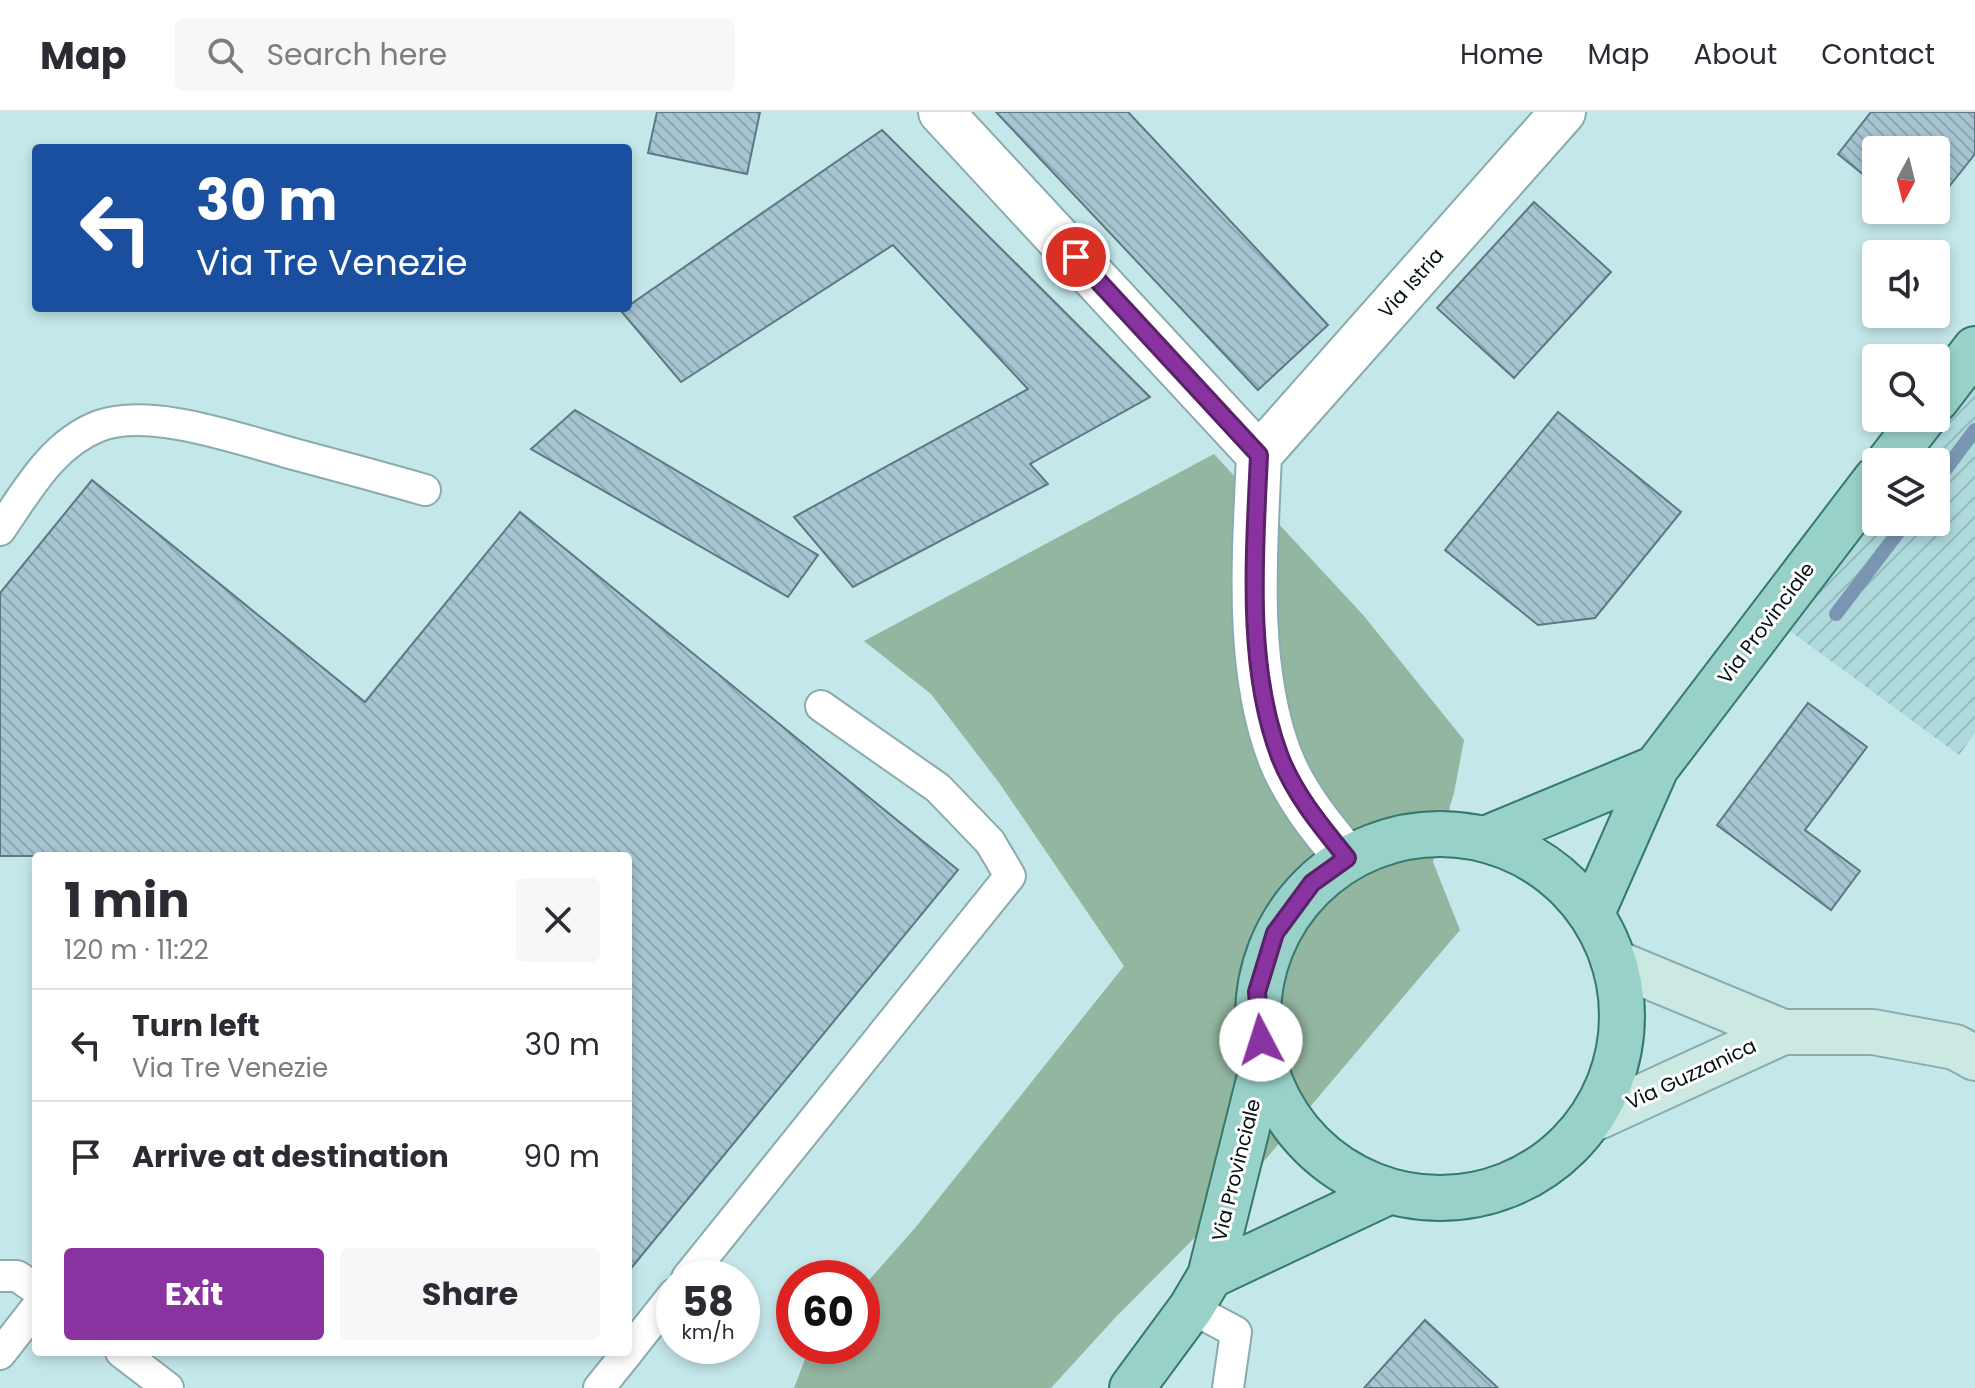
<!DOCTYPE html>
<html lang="en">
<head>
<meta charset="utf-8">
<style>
	:root { --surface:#fff; --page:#f7f7f7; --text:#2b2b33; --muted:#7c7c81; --line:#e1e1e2; --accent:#8933a0 }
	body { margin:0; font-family:Poppins,sans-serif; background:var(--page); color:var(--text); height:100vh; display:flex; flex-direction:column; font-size:30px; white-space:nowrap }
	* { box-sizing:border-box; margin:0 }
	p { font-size:26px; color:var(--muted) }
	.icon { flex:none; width:44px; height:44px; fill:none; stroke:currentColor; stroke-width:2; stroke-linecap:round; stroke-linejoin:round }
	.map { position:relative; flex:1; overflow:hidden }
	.side { position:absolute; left:32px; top:740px; width:600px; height:504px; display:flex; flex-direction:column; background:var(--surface); border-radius:8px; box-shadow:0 4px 12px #0003 }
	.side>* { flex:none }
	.hud { position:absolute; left:32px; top:32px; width:600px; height:168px; border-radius:8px; box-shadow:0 4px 12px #0003; background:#1a4fa0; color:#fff; overflow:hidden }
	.needle { width:52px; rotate:187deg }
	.fabs { position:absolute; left:1862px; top:24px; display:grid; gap:16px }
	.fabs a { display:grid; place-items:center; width:88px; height:88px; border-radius:8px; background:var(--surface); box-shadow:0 4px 12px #0003; font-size:40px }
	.speed { position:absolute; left:656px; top:1148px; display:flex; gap:16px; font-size:40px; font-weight:700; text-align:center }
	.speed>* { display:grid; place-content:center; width:104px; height:104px; border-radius:50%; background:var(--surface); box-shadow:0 4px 12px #0003; line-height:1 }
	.speed small { font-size:20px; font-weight:400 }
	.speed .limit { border:12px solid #d22; background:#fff; color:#111 }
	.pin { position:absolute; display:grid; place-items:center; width:68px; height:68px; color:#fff; margin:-34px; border:4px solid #fff; border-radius:50%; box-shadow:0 2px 8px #0007 }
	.me { position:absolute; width:88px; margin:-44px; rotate:355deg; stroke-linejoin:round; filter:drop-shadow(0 0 6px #0008) }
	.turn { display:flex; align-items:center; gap:28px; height:168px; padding:0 32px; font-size:36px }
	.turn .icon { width:104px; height:104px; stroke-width:2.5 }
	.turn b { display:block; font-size:56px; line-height:68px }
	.round { display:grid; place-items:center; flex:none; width:84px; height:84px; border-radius:8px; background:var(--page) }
	.overview { display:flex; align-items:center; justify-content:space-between; height:136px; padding:0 32px }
	h1 { font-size:48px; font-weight:700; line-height:60px }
	.action { display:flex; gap:16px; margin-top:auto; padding:16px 32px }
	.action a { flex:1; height:92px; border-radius:8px; background:var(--accent); color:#fff; font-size:32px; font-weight:700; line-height:92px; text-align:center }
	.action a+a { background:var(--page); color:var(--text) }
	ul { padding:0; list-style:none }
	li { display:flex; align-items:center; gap:24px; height:112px; padding:0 32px; border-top:2px solid var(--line) }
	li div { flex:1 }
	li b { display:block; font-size:30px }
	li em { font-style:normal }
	header { display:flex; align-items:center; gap:48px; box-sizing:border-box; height:112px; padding:0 40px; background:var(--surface); border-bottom:2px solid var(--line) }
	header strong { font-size:38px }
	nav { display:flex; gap:44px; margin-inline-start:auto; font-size:28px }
	.search { width:560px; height:72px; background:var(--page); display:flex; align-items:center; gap:20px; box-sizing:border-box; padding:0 28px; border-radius:8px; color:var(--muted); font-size:30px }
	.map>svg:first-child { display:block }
</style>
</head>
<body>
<header>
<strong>Map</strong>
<div class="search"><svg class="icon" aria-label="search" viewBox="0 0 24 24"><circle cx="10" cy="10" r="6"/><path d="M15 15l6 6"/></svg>Search here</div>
<nav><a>Home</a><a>Map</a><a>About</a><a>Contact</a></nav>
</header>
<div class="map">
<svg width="1975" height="1276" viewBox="0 0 1975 1276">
	<defs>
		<pattern id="industrial-furrows" width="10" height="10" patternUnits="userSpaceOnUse" patternTransform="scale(2)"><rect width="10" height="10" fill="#aedade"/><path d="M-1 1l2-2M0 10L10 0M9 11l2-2" fill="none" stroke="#94babd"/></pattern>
		<pattern id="building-back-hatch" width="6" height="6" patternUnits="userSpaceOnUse" patternTransform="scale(2)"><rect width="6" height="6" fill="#a6c4d1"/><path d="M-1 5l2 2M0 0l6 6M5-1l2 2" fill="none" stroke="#8da7b2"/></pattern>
	</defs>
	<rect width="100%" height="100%" fill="#c4e7ea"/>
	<path fill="url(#industrial-furrows)" d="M 1975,262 L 1975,621 L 1959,643 L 1786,516 L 1876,395 L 1876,410 L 1936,410 L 1936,350 L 1909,350 Z"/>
	<path fill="#93b6a0" d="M 1214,342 L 1364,504 L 1464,628 L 1454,681 L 1433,750 L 1460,818 L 1226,1094 L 1114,1207 L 1051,1276 L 794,1276 L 810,1234 L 862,1234 L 862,1176 L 915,1116 L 1124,854 L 1000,672 L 931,582 L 864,529 Z"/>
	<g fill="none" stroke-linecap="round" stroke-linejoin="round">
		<path stroke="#7a95b2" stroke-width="14" d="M 1936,370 L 1975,318
			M 1836,502 L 1906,410"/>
	</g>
	<path fill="url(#building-back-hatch)" stroke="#5d7884" stroke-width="2" d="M 657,0 L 760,0 L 747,62 L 648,41 Z
		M 996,0 L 1128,0 L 1328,213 L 1258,278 Z
		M 1871,0 L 1975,0 L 1975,42 L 1936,91 L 1936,38 L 1876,38 L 1876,73 L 1838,42 Z
		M 882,18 L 1150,285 L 1030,352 L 1048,372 L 853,475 L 794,405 L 1028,277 L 893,133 L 681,270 L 621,199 Z
		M 1534,90 L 1611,160 L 1514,266 L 1437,196 Z
		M 575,298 L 818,443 L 788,485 L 531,337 Z
		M 1558,300 L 1681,400 L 1595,506 L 1538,513 L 1445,438 Z
		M 92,368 L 365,590 L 520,400 L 958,758 L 628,1160 L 628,744 L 0,744 L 0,481 Z
		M 1808,591 L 1867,635 L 1805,718 L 1860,759 L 1831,798 L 1717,713 Z
		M 1425,1208 L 1498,1276 L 1364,1276 Z"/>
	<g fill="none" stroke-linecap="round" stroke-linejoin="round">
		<g stroke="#89abae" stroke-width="34">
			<path id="lane" d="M 0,418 C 27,379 52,332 99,314 C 150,295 239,327 290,341 C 335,353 380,365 425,378
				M 0,1164 L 17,1164 L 36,1177
				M 687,1166 L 1010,764 L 990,730 L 938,676 L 821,594
				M 1191,1196 L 1236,1220 L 1228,1276
				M 121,1240 L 168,1276
				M 628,1240 L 674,1182
				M 0,1242 L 36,1196
				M 599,1276 L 628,1240"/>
		</g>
		<g stroke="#89abae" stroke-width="48">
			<path id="street" d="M 941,0 L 1259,343 C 1255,438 1245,554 1280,645 C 1295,683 1321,715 1347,746
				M 1259,343 L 1563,0"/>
		</g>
		<g stroke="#89abae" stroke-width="48">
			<path id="secondary" d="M 1614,850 L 1783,920 L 1873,920 L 1955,935 L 1975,946
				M 1598,1005 L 1783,920"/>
		</g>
		<g stroke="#37796f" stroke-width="48">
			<path id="primary" d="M 1936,288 L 1975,237
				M 1889,350 L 1923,306
				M1258 904a182 182 0 1 1 364 0a182 182 0 1 1-364 0Z
				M 1485,727 L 1656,656
				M 1593,799 L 1656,656 L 1876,367
				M 1210,1164 L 1386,1081
				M 1132,1276 L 1191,1196 L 1210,1164 L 1263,952"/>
		</g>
		<use href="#lane" stroke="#fff" stroke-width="30"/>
		<use href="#street" stroke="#fff" stroke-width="44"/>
		<use href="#secondary" stroke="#cbe8e3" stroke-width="44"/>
		<use href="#primary" stroke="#98d1c7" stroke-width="44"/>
	</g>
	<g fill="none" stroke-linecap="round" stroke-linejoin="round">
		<g stroke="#592168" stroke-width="20">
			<path id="route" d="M 1076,145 L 1259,343 C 1255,439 1245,554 1280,645 C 1295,683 1321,714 1347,746 L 1312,771 L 1275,821 L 1257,880 L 1261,928"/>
		</g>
		<use href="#route" stroke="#8933a0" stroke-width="14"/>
	</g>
	<g text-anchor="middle" stroke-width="6" stroke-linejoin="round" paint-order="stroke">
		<g font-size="20" fill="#041011" stroke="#fff">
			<text transform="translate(1411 171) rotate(-48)" y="7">Via Istria</text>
			<text transform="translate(1766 511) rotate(-53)" y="7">Via Provinciale</text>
			<text transform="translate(1691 962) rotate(-25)" y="7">Via Guzzanica</text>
			<text transform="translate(1236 1058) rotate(-76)" y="7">Via Provinciale</text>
		</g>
	</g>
</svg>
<div class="fabs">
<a><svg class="needle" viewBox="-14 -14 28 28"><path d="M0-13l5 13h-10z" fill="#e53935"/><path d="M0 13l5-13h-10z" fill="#7c7c81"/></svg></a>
<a><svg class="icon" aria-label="sound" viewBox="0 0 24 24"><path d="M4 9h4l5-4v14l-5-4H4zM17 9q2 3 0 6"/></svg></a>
<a><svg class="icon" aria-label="search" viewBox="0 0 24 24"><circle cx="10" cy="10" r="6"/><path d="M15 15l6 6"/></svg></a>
<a><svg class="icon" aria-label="layers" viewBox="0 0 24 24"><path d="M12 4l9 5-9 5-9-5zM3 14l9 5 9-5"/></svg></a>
</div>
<div class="speed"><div>58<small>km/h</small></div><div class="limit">60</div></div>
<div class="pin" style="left:1076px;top:145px;background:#d93025"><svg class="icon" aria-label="arrive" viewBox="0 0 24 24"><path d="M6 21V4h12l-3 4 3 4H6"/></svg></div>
<svg class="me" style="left:1261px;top:928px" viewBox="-20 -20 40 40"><circle r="19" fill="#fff"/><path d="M0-13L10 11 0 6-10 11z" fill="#8933a0"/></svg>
<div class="hud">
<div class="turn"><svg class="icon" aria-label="left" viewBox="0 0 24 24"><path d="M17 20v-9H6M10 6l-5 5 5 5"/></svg><div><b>30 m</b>Via Tre Venezie</div></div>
</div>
<section class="side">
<div class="overview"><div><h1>1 min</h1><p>120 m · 11:22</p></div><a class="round"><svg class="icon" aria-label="close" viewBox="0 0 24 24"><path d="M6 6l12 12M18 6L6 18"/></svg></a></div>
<ul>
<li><svg class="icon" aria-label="left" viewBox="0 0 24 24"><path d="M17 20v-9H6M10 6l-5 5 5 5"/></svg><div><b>Turn left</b><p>Via Tre Venezie</p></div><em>30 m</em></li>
<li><svg class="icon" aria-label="arrive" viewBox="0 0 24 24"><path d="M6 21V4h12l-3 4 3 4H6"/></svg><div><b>Arrive at destination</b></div><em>90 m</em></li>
</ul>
<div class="action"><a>Exit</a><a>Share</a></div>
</section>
</div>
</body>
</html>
